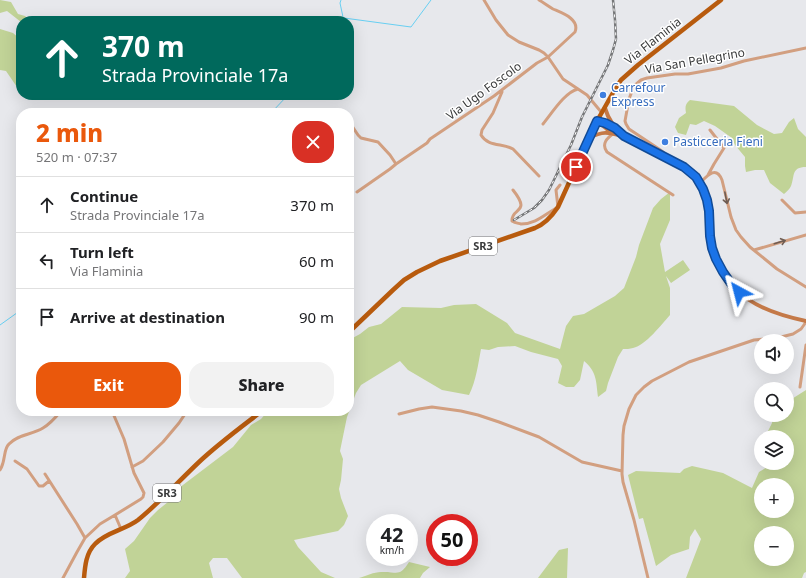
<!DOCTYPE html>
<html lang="en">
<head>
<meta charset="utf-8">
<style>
	:root { --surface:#fff; --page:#f2f2f2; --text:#202124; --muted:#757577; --line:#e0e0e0; --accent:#ea580c }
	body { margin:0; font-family:"Noto Sans",sans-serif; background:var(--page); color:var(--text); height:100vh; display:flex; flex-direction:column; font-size:15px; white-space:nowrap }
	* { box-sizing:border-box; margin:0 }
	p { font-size:13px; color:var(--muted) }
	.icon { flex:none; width:22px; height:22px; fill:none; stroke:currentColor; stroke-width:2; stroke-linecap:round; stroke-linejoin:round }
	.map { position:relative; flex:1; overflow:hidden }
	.drawer { position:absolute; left:16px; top:108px; width:338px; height:308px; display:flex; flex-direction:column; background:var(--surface); border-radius:16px; box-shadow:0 4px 16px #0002 }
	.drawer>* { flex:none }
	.banner { position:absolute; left:16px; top:16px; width:338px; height:84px; border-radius:16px; box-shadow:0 4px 16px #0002; background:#00695c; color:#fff; overflow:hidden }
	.fabs { position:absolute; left:754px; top:334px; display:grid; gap:8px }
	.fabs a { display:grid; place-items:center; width:40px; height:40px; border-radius:50%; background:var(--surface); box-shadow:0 4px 16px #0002; font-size:20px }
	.speed { position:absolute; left:366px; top:514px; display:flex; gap:8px; font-size:20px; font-weight:700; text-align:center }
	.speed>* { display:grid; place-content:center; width:52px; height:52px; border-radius:50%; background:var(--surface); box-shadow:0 4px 16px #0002; line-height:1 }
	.speed small { font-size:10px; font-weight:400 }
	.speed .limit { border:6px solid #d22; background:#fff; color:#111 }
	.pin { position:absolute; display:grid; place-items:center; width:34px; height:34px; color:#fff; margin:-17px; border:2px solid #fff; border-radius:50%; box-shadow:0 1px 4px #0007 }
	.me { position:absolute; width:44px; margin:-22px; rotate:322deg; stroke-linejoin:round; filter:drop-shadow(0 0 3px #0008) }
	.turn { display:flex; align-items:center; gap:14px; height:84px; padding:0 20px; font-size:18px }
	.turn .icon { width:52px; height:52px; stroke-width:2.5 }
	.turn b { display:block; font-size:28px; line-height:34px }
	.round { display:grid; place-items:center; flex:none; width:42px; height:42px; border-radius:16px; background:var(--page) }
	.headline { display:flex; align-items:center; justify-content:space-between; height:68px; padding:0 20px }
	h1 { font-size:24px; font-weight:800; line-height:30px; color:var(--accent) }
	.action { display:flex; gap:8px; margin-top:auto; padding:8px 20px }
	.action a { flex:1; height:46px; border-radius:16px; background:var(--accent); color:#fff; font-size:16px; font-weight:800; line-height:46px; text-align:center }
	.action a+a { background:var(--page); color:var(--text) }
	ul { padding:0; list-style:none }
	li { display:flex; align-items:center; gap:12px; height:56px; padding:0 20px; border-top:1px solid var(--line) }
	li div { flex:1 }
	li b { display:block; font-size:15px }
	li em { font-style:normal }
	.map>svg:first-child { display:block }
</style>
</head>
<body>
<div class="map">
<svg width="806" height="578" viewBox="0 0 806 578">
	<rect width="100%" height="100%" fill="#e7e8ec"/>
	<path fill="#c1d397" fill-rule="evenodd" d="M 0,0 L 11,2 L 18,14 L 25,16 L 30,21 L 21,21 L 21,22 L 7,11 L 0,13 Z
		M 0,29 L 13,33 L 21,40 L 21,90 L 19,90 L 6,71 L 0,70 Z
		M 690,100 L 734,106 L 757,125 L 774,134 L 782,133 L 789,122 L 794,118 L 798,129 L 806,137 L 806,167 C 791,167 795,176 791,186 C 790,189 787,191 784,194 L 770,183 L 764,170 L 755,170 L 746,172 L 745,166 L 745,157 L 735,145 L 732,138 L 715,126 L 704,121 L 696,125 L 690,124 L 686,135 L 678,133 L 675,127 L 679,118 L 686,113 C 685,107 685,104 690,100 Z
		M 670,192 L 670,220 L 660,244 L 665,272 L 683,260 L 690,270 L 671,283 L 666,276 L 670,288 L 670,315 C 661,325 646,345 633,348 C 630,349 626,349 623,349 L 618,357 L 608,383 L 606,391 L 598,397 C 596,381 597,372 584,361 L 580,380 L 574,387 L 566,387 L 558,383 L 562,366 L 558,359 L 531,352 L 515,346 L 498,347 L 489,350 L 481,349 C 478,365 476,381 469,395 L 442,390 L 408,370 L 400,361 L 361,385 L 356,393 L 347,417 L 340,451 L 343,459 L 341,480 L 339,489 L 341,498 L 348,516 L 344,525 L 338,531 L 294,540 L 298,547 L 321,572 L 335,578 L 242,578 L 227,558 L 213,558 L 209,563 L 213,578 L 125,578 L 130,571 L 125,549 L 134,541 L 150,518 L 158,510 L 168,502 L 175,491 L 233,447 L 251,425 L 261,419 L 268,411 L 349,411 L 349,340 L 360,334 L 369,327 L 381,324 L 402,307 L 441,308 L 454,305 L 476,304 L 507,323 L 515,333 L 560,349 L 566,326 L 573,316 L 584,314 L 615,296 L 624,288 L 636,257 L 639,245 L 653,208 L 661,199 Z
		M 806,390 L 806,572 L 804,573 L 802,578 L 686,578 L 701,539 L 695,529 L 690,537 L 689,549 L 671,555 L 656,566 L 643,518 L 639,519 L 628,475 L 636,471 L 680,473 L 684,469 L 692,466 L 723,473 L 752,488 L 759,472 L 767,467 L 762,463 L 787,463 L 787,437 L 765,437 L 772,423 L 773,415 L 787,415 L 787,402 ZM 761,485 L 787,485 L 787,511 L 761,511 ZM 761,533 L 787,533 L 787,559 L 761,559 Z
		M 568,548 L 567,578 L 538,578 L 559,550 Z
		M 409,562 L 430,567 L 423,573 L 420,578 L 359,578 C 366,576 374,572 381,572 C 397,571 399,578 409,562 Z"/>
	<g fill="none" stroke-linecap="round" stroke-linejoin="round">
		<path stroke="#68cff2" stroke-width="1" d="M 341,0 L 340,3 L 343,17
			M 342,21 L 344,18 L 411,27 L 431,0
			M 271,113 L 288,95
			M 0,325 L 21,310"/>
		<path stroke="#d29f80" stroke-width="3" d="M 484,0 L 496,20 L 508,35 L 519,42 L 539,50 L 544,53 L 548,57 L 563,79 L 587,95 L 602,113
			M 502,92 L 493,113 L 482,130 L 481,135 C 488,147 503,143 513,149 L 539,176
			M 350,123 L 358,135 L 361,138 L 378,142 L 390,155 L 396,164
			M 543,124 C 552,113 565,92 578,89
			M 614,133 C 607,138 601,144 607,152 L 673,195
			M 666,157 L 663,152 L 659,149 L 629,129 L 626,124 L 625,121 L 629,99 L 634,86 L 641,80 L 647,78 L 675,74 L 688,74 L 721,68 L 744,61 L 806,48
			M 708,175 L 714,164 L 724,148 L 710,130
			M 700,183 C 707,176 716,165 722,180 L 731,217 L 736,230 L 741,237 L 750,247 L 777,269 L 806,287
			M 513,190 C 532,214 511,207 512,221 C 515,223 517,223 521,224 C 536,224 545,214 558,207 L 556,190 L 560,185
			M 357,192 L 390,169 L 396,164 L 427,143 L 430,139 L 494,96 L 537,63 L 548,57 L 575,32 C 580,19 562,13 553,9 C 548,6 544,3 539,0
			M 782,200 L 795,213 L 806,212
			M 754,250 L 806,235
			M 800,387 L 806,345
			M 112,411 L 124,439 L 134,473 L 144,493 L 143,497 L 141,499 L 115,515 L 121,529
			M 399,414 L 419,409 L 432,407 L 461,411 L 478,415 L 499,422 L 539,437 L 582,462 L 622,471
			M 15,461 L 27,469 L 39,486 L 43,486 L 49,481
			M 132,467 L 143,461 L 163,442 L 179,423 L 187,411
			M 0,470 C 6,461 3,449 9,444 C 18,434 32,435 43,428 C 50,424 56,417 61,411
			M 45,474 L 77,524 L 85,538 L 100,524 L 115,515
			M 63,578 L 77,552 L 85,538
			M 648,578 L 634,520 L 623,482 L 622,474 L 623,435 L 624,426 L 629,409 L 636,395 L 644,387 L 652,381 L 689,362 L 754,340 L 777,338 L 793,334 L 801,329 L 806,322"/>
		<path stroke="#c47948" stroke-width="4" d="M 605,108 L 608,116 L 612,123 L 617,130 L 625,136 L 684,167 C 714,187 706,213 710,242 C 712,252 717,261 723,270 C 727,277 731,284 737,290 C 754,308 782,316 806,321
			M 597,121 L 603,126 L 611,132
			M 597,121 L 605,123 L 613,127
			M 589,138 C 603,131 607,132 622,136"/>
		<path stroke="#b85b0e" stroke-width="4.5" d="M 349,332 L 393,290 L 404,280 L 417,272 L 440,261 L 535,228 C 545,224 552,216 558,207 L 597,121 L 614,91 L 621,80 L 638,65 L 721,0
			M 84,578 C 85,566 86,553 95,544 C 106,532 125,530 138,520 C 159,503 178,482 198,463 C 218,444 240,428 262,411"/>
		<g stroke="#767779" stroke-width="2.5">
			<path id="rail" d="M 514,220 L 534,208 L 542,200 L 549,190 L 571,145 L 582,117 L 608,65 L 613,50 L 616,39 L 615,20 L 613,0"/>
		</g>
		<use href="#rail" stroke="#fff" stroke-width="1" stroke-dasharray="3" stroke-linecap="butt"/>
	</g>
	<defs><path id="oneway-shaft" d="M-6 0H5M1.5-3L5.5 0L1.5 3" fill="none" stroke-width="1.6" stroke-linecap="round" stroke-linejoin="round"/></defs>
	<g stroke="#6f5d53">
		<use href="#oneway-shaft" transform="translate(726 198) rotate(79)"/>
		<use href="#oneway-shaft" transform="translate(780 242) rotate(-17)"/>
	</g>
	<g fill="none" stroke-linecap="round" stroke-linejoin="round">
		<g stroke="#114b97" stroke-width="10">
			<path id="route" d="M 576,167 L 597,121 L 605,123 L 615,128 L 624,136 L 684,167 L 696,177 L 703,189 L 707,200 L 709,211 L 710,236 L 712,248 L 716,259 L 723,272 L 732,285 L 739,292"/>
		</g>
		<use href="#route" stroke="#1a73e8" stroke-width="7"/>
	</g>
	<g fill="#3f7fe0" stroke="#fff" stroke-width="1.5">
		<circle cx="603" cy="95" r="4"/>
		<circle cx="665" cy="142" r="4"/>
	</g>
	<g text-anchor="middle" stroke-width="3" stroke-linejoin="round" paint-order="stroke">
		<g fill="#fff" stroke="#747576" stroke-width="1">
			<rect x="469" y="237" width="28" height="18" rx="3"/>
			<rect x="153" y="484" width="28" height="18" rx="3"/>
		</g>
		<g font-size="11" font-weight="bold" fill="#393a3b">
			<text x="483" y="250">SR3</text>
			<text x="167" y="497">SR3</text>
		</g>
		<g font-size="12" fill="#393a3b" stroke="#fff">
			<text transform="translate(653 41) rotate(-38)" y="4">Via Flaminia</text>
			<text transform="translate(695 61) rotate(-10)" y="4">Via San Pellegrino</text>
			<text transform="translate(484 91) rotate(-36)" y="4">Via Ugo Foscolo</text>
		</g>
		<g font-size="12" fill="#366cbe" stroke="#fff" text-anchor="start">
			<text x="611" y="92">Carrefour<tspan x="611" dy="14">Express</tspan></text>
			<text x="673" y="146">Pasticceria Fieni</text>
		</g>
	</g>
</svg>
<div class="fabs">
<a><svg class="icon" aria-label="sound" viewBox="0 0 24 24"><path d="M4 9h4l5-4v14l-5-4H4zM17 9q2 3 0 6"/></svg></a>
<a><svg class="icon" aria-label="search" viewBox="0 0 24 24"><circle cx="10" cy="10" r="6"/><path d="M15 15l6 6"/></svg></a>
<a><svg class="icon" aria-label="layers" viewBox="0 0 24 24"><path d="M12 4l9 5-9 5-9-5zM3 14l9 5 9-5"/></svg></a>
<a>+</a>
<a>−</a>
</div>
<div class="speed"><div>42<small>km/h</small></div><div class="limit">50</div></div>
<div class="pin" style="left:576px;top:167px;background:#d93025"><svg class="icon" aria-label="arrive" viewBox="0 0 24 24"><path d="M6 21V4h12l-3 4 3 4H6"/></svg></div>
<svg class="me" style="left:739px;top:292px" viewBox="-20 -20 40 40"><path d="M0-17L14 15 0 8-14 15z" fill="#1a73e8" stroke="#fff" stroke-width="4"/></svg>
<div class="banner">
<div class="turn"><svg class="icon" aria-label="ahead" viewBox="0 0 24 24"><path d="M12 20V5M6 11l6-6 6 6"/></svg><div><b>370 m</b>Strada Provinciale 17a</div></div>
</div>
<section class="drawer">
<div class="headline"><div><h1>2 min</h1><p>520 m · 07:37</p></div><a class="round" style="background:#d93025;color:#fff"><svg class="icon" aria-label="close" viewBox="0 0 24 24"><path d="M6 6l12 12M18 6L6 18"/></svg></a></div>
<ul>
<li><svg class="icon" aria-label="ahead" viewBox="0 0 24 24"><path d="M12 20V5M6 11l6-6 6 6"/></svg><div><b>Continue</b><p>Strada Provinciale 17a</p></div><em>370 m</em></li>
<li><svg class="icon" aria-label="left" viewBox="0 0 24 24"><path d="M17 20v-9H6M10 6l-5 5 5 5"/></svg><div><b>Turn left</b><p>Via Flaminia</p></div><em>60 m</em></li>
<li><svg class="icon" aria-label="arrive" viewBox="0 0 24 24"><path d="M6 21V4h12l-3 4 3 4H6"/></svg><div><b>Arrive at destination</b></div><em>90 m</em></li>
</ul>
<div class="action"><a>Exit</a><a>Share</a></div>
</section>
</div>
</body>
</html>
